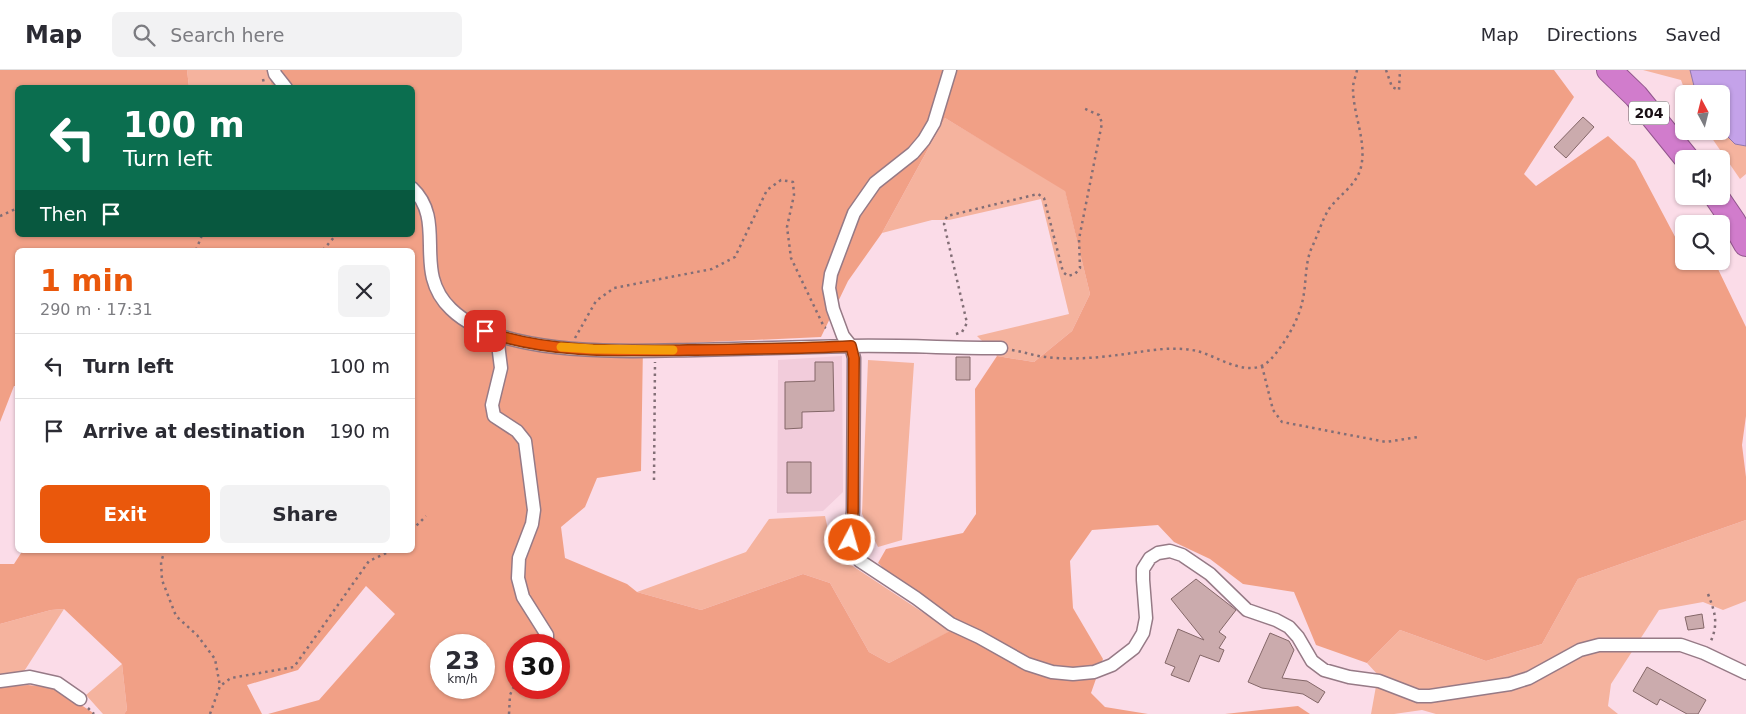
<!DOCTYPE html>
<html lang="en">
<head>
<meta charset="utf-8">
<style>
	:root { --surface:#fff; --page:#f2f2f3; --text:#2b2b33; --muted:#7c7c81; --line:#e1e1e2; --accent:#ea580c }
	body { margin:0; font-family:"DejaVu Sans",sans-serif; background:var(--page); color:var(--text); height:100vh; display:flex; flex-direction:column; font-size:19px; white-space:nowrap }
	* { box-sizing:border-box; margin:0 }
	p { font-size:16px; color:var(--muted) }
	.icon { flex:none; width:28px; height:28px; fill:none; stroke:currentColor; stroke-width:2; stroke-linecap:round; stroke-linejoin:round }
	.map { position:relative; flex:1; overflow:hidden }
	.details { position:absolute; left:15px; top:178px; width:400px; height:305px; display:flex; flex-direction:column; background:var(--surface); border-radius:8px; box-shadow:0 1px 4px #0004 }
	.details>* { flex:none }
	.banner { position:absolute; left:15px; top:15px; width:400px; height:152px; border-radius:8px; box-shadow:0 1px 4px #0004; background:#0b6e4f; color:#fff; overflow:hidden }
	.needle { width:32px; rotate:353deg }
	.controls { position:absolute; left:1675px; top:15px; display:grid; gap:10px }
	.controls a { display:grid; place-items:center; width:55px; height:55px; border-radius:8px; background:var(--surface); box-shadow:0 1px 4px #0004; font-size:25px }
	.speed { position:absolute; left:430px; top:564px; display:flex; gap:10px; font-size:25px; font-weight:700; text-align:center }
	.speed>* { display:grid; place-content:center; width:65px; height:65px; border-radius:50%; background:var(--surface); box-shadow:0 1px 4px #0004; line-height:1 }
	.speed small { font-size:12px; font-weight:400 }
	.speed .limit { border:8px solid #d22; background:#fff; color:#111 }
	.pin { position:absolute; display:grid; place-items:center; width:42px; height:42px; color:#fff; margin:-21px; border-radius:10px; box-shadow:0 2px 8px #0006 }
	.me { position:absolute; width:55px; margin:-28px; rotate:6deg; stroke-linejoin:round; filter:drop-shadow(0 0 4px #0008) }
	.turn { display:flex; align-items:center; gap:18px; height:105px; padding:0 25px; font-size:22px }
	.turn .icon { width:65px; height:65px; stroke-width:2.5 }
	.turn b { display:block; font-size:35px; line-height:42px }
	.then { display:flex; align-items:center; height:48px; padding:0 25px; background:#0003; gap:10px; font-size:19px }
	.round { display:grid; place-items:center; flex:none; width:52px; height:52px; border-radius:8px; background:var(--page) }
	.headline { display:flex; align-items:center; justify-content:space-between; height:85px; padding:0 25px }
	h1 { font-size:30px; font-weight:800; line-height:38px; color:var(--accent) }
	.button { display:flex; gap:10px; margin-top:auto; padding:10px 25px }
	.button a { flex:1; height:58px; border-radius:8px; background:var(--accent); color:#fff; font-size:20px; font-weight:800; line-height:58px; text-align:center }
	.button a+a { background:var(--page); color:var(--text) }
	ul { padding:0; list-style:none }
	li { display:flex; align-items:center; gap:15px; height:65px; padding:0 25px; border-top:1px solid var(--line) }
	li div { flex:1 }
	li b { display:block; font-size:19px }
	li em { font-style:normal }
	header { display:flex; align-items:center; gap:30px; box-sizing:border-box; height:70px; padding:0 25px; background:var(--surface); border-bottom:1px solid var(--line) }
	header strong { font-size:24px }
	nav { display:flex; gap:28px; margin-inline-start:auto; font-size:18px }
	.search { width:350px; height:45px; background:var(--page); display:flex; align-items:center; gap:12px; box-sizing:border-box; padding:0 18px; border-radius:8px; color:var(--muted); font-size:19px }
	.map>svg:first-child { display:block }
</style>
</head>
<body>
<header>
<strong>Map</strong>
<div class="search"><svg class="icon" aria-label="search" viewBox="0 0 24 24"><circle cx="10" cy="10" r="6"/><path d="M15 15l6 6"/></svg>Search here</div>
<nav><a>Map</a><a>Directions</a><a>Saved</a></nav>
</header>
<div class="map">
<svg width="1746" height="644" viewBox="0 0 1746 644">
	<rect width="100%" height="100%" fill="#fbdce8"/>
	<path fill="#f2ccdb" d="M 842,286 L 843,422 L 823,441 L 777,443 L 778,290 Z"/>
	<path fill="#f5b39e" d="M 187,0 L 267,0 L 272,17 L 189,17 Z
		M 1643,0 L 1690,0 L 1696,24 L 1686,24 L 1681,10 Z
		M 945,48 L 1065,120 L 1090,224 L 1072,261 L 1034,292 L 997,286 L 977,266 L 1069,244 L 1041,129 L 949,150 L 932,150 L 882,163 Z
		M 1721,60 L 1735,74 L 1746,76 L 1746,104 L 1740,109 L 1707,61 Z
		M 868,290 L 914,293 L 902,470 L 878,477 L 862,444 Z
		M 825,446 L 833,483 L 951,561 L 889,593 L 869,582 L 830,513 L 803,504 L 701,540 L 637,522 L 746,482 L 769,449 Z
		M 1746,450 L 1746,531 L 1723,540 L 1703,532 L 1659,540 L 1611,614 L 1608,636 L 1618,644 L 1436,644 L 1422,640 L 1394,644 L 1371,644 L 1378,605 L 1367,593 L 1400,560 L 1486,591 L 1542,574 L 1578,509 Z
		M 64,539 L 23,603 L 0,606 L 0,554 L 51,540 Z
		M 122,594 L 127,640 L 124,644 L 103,644 L 86,625 Z"/>
	<path fill="#f1a086" fill-rule="evenodd" d="M 0,0 L 187,0 L 189,17 L 18,18 L 18,165 L 412,165 L 412,18 L 272,17 L 267,0 L 1554,0 L 1574,27 L 1524,104 L 1536,116 L 1608,66 L 1635,91 L 1681,178 L 1684,179 L 1684,191 L 1706,191 L 1717,197 L 1746,257 L 1746,346 L 1742,375 L 1746,407 L 1746,450 L 1578,509 L 1542,574 L 1486,591 L 1400,560 L 1367,593 L 1316,575 L 1294,522 L 1243,514 L 1210,489 L 1174,472 L 1158,455 L 1092,460 L 1070,491 L 1073,538 L 1103,589 L 1091,623 L 1105,637 L 1148,644 L 268,644 L 319,630 L 395,544 L 366,516 L 298,600 L 247,615 L 262,644 L 124,644 L 127,640 L 122,594 L 64,539 L 51,540 L 0,554 L 0,494 L 14,494 L 23,480 L 412,480 L 412,180 L 18,180 L 17,316 L 14,316 L 0,352 ZM 945,48 L 1065,121 L 1090,224 L 1072,261 L 1034,292 L 997,286 L 975,319 L 976,444 L 963,463 L 886,479 L 878,493 L 950,561 L 889,593 L 869,582 L 830,513 L 803,504 L 701,540 L 637,522 L 627,514 L 565,488 L 561,457 L 585,437 L 597,408 L 641,401 L 643,275 L 821,267 L 848,211 L 882,163 ZM 441,575 L 484,575 L 484,618 L 441,618 ZM 516,575 L 559,575 L 559,618 L 516,618 Z
		M 28,615 L 55,618 L 95,644 L 0,644 L 0,617 Z
		M 1298,636 L 1310,644 L 1225,644 Z"/>
	<path fill="#c4a2e9" stroke="#9176a9" d="M 1690,0 L 1746,0 L 1746,76 L 1735,74 L 1721,60 L 1721,24 L 1696,24 Z"/>
	<path fill="#cbabad" stroke="#846768" d="M 1583,47 L 1594,57 L 1566,88 L 1554,77 Z
		M 956,287 L 970,287 L 970,310 L 956,310 Z
		M 815,292 L 833,292 L 834,341 L 802,342 L 802,358 L 785,359 L 785,312 L 815,311 Z
		M 787,392 L 811,392 L 811,423 L 787,423 Z
		M 1196,509 L 1236,540 L 1219,562 L 1226,567 L 1219,578 L 1224,580 L 1219,592 L 1200,585 L 1189,612 L 1171,605 L 1175,597 L 1165,593 L 1178,559 L 1204,570 L 1171,529 Z
		M 1702,544 L 1704,558 L 1688,560 L 1685,547 Z
		M 1270,563 L 1289,571 L 1294,580 L 1282,608 L 1307,611 L 1325,622 L 1318,633 L 1303,624 L 1262,618 L 1248,612 Z
		M 1647,597 L 1706,630 L 1698,644 L 1687,644 L 1660,629 L 1657,635 L 1633,621 Z"/>
	<g fill="none" stroke-linecap="round" stroke-linejoin="round">
		<g stroke="#967a86" stroke-width="15">
			<path id="street" d="M 274,0 L 275,4 L 286,18
				M 950,0 L 934,53 L 924,70 L 913,83 L 875,113 L 854,143 L 831,204 L 829,218 L 833,239 L 843,266 L 851,276 L 854,288 L 853,441 L 850,470 L 853,482 L 860,491 L 916,528 L 951,554 L 979,567 L 1027,594 L 1052,602 L 1073,604 L 1094,602 L 1112,595 L 1134,578 L 1143,563 L 1146,548 L 1143,510 L 1143,499 L 1150,488 L 1158,483 L 1170,481 L 1182,485 L 1210,504 L 1247,540 L 1276,550 L 1289,557 L 1298,567 L 1312,591 L 1324,600 L 1349,607 L 1379,611 L 1418,626 L 1430,626 L 1510,614 L 1529,608 L 1580,580 L 1599,575 L 1681,575 L 1704,583 L 1746,603
				M 412,118 C 448,152 411,201 451,239 C 501,288 629,281 695,280 C 747,279 798,277 850,276 C 900,275 951,278 1001,278
				M 497,266 L 501,298 L 492,335 L 494,346 L 517,361 L 525,371 L 534,440 L 532,454 L 519,488 L 518,508 L 523,527 L 547,565 L 547,575
				M 0,611 L 30,607 L 57,613 L 80,629"/>
		</g>
		<g stroke="#91568c" stroke-width="26">
			<path id="highway" d="M 1609,0 L 1636,26 L 1687,89
				M 1716,126 L 1733,151 L 1746,174"/>
		</g>
		<path stroke="#826e76" stroke-width="2.5" stroke-dasharray="2.5 4" stroke-linecap="butt" d="M 1386,0 L 1392,17 L 1399,20 L 1400,0
			M 263,9 L 265,18
			M 0,146 L 18,138
			M 196,180 L 202,165
			M 323,180 L 336,165
			M 956,264 L 962,262 L 967,253 L 944,154 L 947,146 L 1038,124 L 1044,128 L 1063,202 L 1068,206 L 1075,204 L 1080,198 L 1079,169 L 1102,53 L 1099,45 L 1083,38
			M 575,268 L 596,231 L 614,218 L 712,199 L 735,187 L 767,120 L 781,110 L 793,112 L 794,125 L 787,157 L 791,188 L 824,257 L 826,258
			M 1012,280 C 1024,282 1035,286 1046,287 C 1069,290 1095,288 1118,285 C 1143,282 1171,275 1197,281 C 1220,287 1251,311 1271,289 C 1284,275 1298,251 1302,233 C 1307,214 1304,195 1312,177 C 1318,165 1322,150 1329,139 C 1339,125 1357,115 1361,97 C 1367,71 1353,45 1353,18 C 1353,12 1356,6 1357,0
			M 1262,296 L 1273,340 L 1282,352 L 1386,372 L 1418,367
			M 654,410 L 655,292
			M 412,460 L 426,446
			M 837,470 L 837,458
			M 165,480 L 161,492 L 162,510 L 176,546 L 197,565 L 215,589 L 220,616
			M 1708,524 C 1715,542 1719,554 1710,573
			M 88,638 L 94,644
			M 210,644 L 220,616 L 231,608 L 294,597 L 369,491 L 393,480
			M 509,644 L 510,625 L 516,612"/>
		<use href="#street" stroke="#fff" stroke-width="12"/>
		<use href="#highway" stroke="#d17ccc" stroke-width="24"/>
	</g>
	<g fill="none" stroke-linecap="round" stroke-linejoin="round">
		<g stroke="#983908" stroke-width="12">
			<path id="route" d="M 485,261 C 547,284 623,281 688,280 C 743,279 797,279 851,276 L 854,288 L 853,442 L 850,470"/>
		</g>
		<use href="#route" stroke="#ea580c" stroke-width="9"/>
		<path stroke="#f59e0b" stroke-width="9" d="M 561,277 L 593,279 L 673,280"/>
	</g>
	<g text-anchor="middle" stroke-width="5" stroke-linejoin="round" paint-order="stroke">
		<rect fill="#fff" stroke="#5f585b" stroke-width="1" x="1629" y="31.5" width="40" height="23" rx="4"/>
		<g font-size="14" font-weight="bold" fill="#1a1015">
			<text x="1649" y="48">204</text>
		</g>
	</g>
</svg>
<div class="controls">
<a><svg class="needle" viewBox="-14 -14 28 28"><path d="M0-13l5 13h-10z" fill="#e53935"/><path d="M0 13l5-13h-10z" fill="#7c7c81"/></svg></a>
<a><svg class="icon" aria-label="sound" viewBox="0 0 24 24"><path d="M4 9h4l5-4v14l-5-4H4zM17 9q2 3 0 6"/></svg></a>
<a><svg class="icon" aria-label="search" viewBox="0 0 24 24"><circle cx="10" cy="10" r="6"/><path d="M15 15l6 6"/></svg></a>
</div>
<div class="speed"><div>23<small>km/h</small></div><div class="limit">30</div></div>
<div class="pin" style="left:485px;top:261px;background:#d93025"><svg class="icon" aria-label="arrive" viewBox="0 0 24 24"><path d="M6 21V4h12l-3 4 3 4H6"/></svg></div>
<svg class="me" style="left:850px;top:470px" viewBox="-20 -20 40 40"><circle r="17" fill="#ea580c" stroke="#fff" stroke-width="3"/><path d="M0-11L8 9 0 5-8 9z" fill="#fff"/></svg>
<div class="banner">
<div class="turn"><svg class="icon" aria-label="left" viewBox="0 0 24 24"><path d="M17 20v-9H6M10 6l-5 5 5 5"/></svg><div><b>100 m</b>Turn left</div></div>
<div class="then">Then<svg class="icon" aria-label="arrive" viewBox="0 0 24 24"><path d="M6 21V4h12l-3 4 3 4H6"/></svg></div>
</div>
<section class="details">
<div class="headline"><div><h1>1 min</h1><p>290 m · 17:31</p></div><a class="round"><svg class="icon" aria-label="close" viewBox="0 0 24 24"><path d="M6 6l12 12M18 6L6 18"/></svg></a></div>
<ul>
<li><svg class="icon" aria-label="left" viewBox="0 0 24 24"><path d="M17 20v-9H6M10 6l-5 5 5 5"/></svg><div><b>Turn left</b></div><em>100 m</em></li>
<li><svg class="icon" aria-label="arrive" viewBox="0 0 24 24"><path d="M6 21V4h12l-3 4 3 4H6"/></svg><div><b>Arrive at destination</b></div><em>190 m</em></li>
</ul>
<div class="button"><a>Exit</a><a>Share</a></div>
</section>
</div>
</body>
</html>
